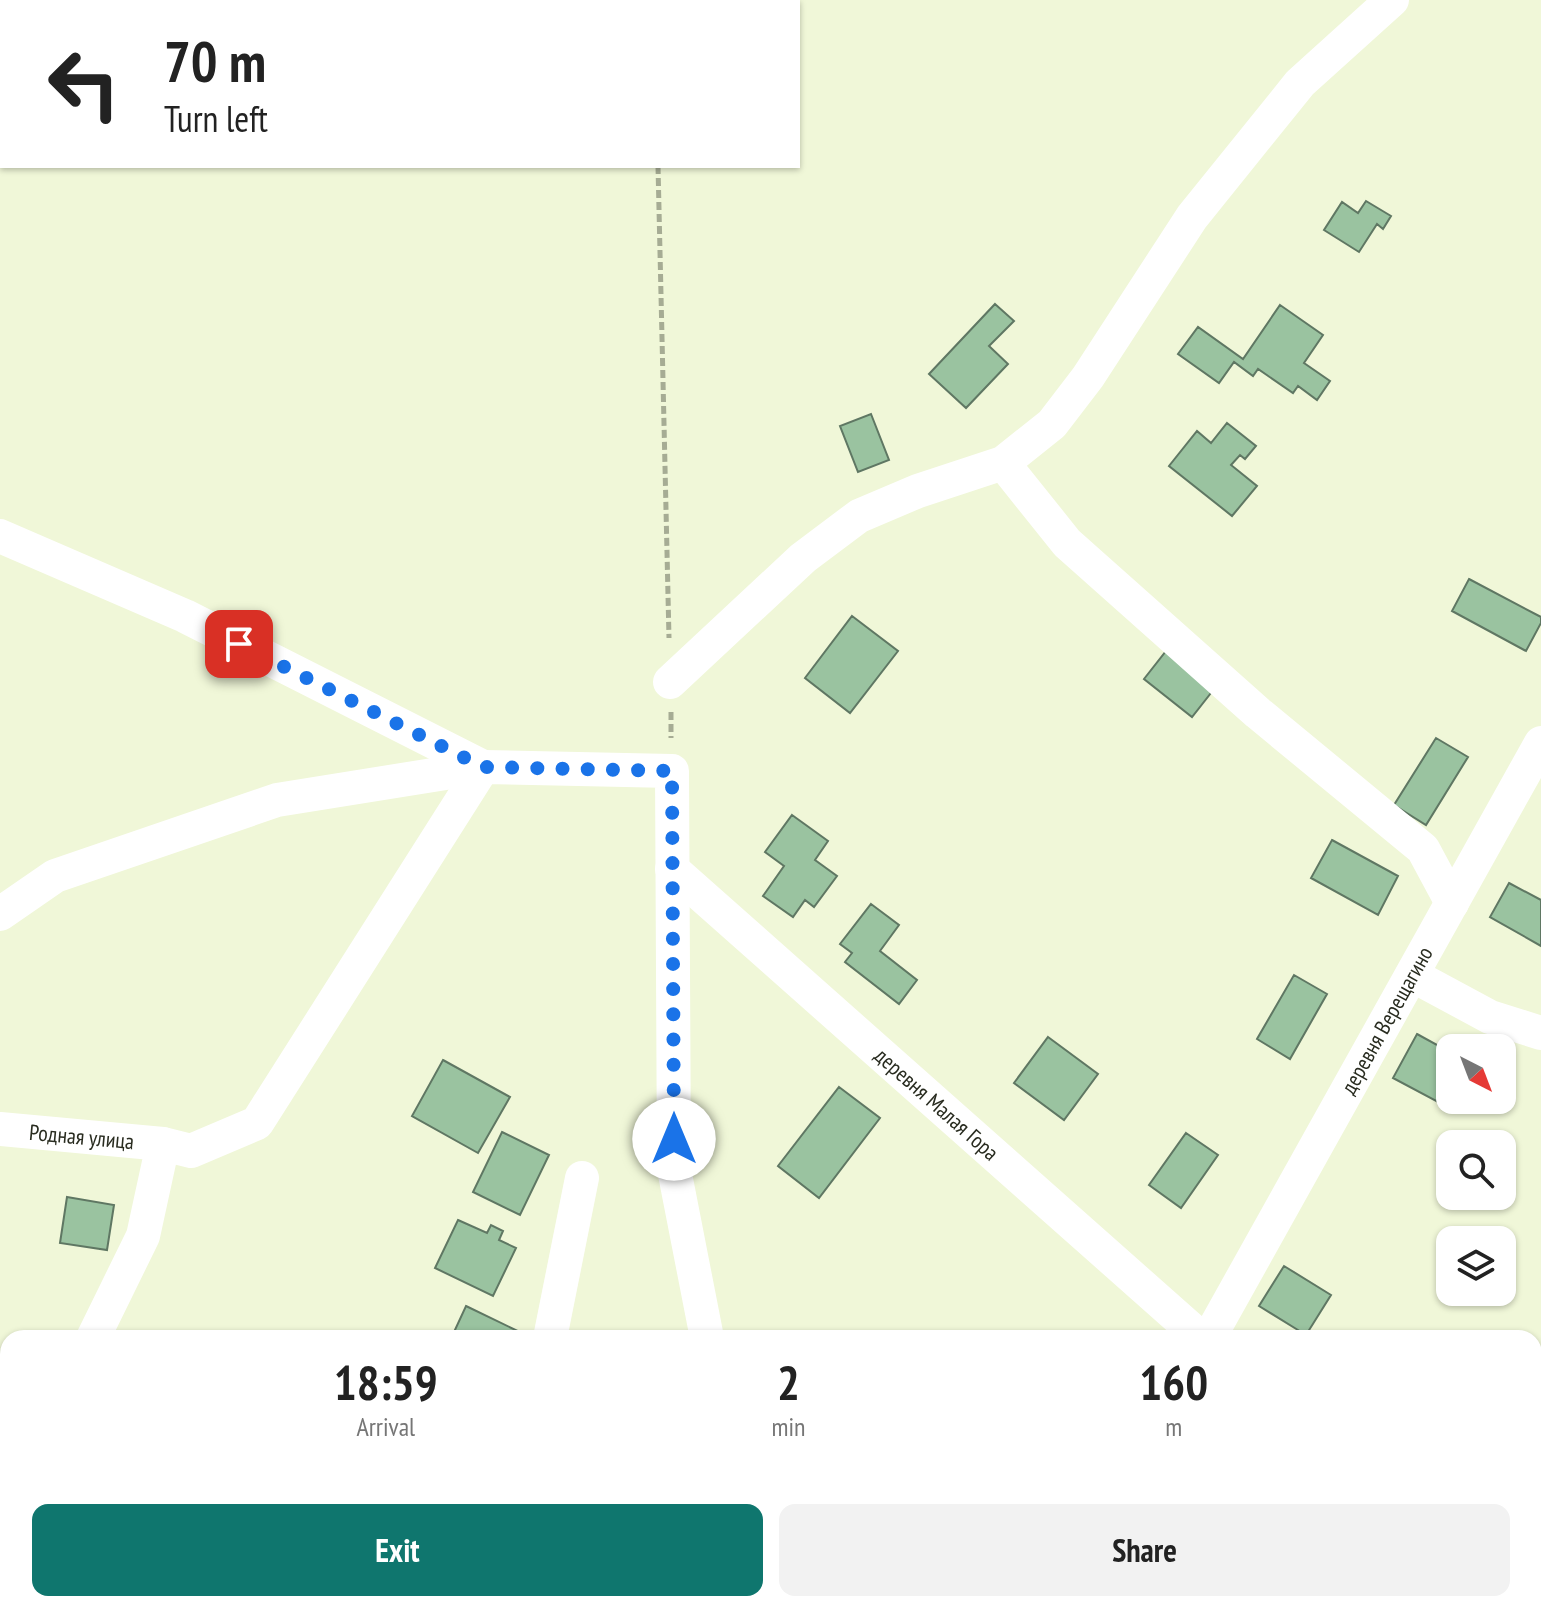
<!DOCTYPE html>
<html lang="en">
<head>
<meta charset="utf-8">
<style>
	:root { --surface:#fff; --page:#f2f2f2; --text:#222; --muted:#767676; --accent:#0f766e }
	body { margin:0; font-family:"PT Sans Narrow",sans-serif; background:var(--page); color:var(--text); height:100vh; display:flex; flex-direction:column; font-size:30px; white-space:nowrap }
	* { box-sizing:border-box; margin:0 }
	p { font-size:26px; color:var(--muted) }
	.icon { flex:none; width:44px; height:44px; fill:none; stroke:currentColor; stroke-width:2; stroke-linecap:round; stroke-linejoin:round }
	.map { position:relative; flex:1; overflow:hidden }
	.panel { position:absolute; left:0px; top:1330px; width:1542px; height:282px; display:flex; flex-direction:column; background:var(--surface); border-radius:24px 24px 0 0; box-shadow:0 2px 6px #0004 }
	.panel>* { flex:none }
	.top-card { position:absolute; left:0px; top:0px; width:800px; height:168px; box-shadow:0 2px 6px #0004; background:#fff; color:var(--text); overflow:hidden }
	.needle { width:52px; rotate:138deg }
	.tools { position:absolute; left:1436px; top:1034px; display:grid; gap:16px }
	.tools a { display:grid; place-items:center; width:80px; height:80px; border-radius:16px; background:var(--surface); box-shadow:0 2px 6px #0004; font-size:40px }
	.pin { position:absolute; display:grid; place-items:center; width:68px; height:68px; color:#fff; margin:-34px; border-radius:16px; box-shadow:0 4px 12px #0006 }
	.me { position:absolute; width:88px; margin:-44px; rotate:0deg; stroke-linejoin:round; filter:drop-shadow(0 0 6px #0008) }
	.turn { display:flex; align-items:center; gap:28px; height:168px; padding:0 32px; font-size:36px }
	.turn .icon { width:104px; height:104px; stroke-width:2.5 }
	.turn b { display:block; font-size:56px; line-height:68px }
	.eta { display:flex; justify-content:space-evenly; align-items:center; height:136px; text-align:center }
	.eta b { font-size:48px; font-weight:600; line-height:56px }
	.action { display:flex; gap:16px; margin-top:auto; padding:16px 32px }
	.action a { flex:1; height:92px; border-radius:16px; background:var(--accent); color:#fff; font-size:32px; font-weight:600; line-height:92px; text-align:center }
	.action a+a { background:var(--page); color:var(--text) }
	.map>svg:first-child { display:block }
</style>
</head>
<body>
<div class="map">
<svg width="1541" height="1611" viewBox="0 0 1541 1611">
	<rect width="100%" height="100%" fill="#f0f7d8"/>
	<path fill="#9ac3a0" stroke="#5f7763" stroke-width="2" d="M 1366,201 L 1391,216 L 1383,229 L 1377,224 L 1359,252 L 1324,230 L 1342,202 L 1358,213 Z
		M 995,304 L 1014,321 L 989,346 L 1008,364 L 966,408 L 929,374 Z
		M 1280,305 L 1323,335 L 1304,363 L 1330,381 L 1317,400 L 1298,386 L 1293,393 L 1258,369 L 1253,376 L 1234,362 L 1219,383 L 1178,354 L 1198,327 L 1243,359 Z
		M 871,414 L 889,460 L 858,472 L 840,426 Z
		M 1227,423 L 1256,446 L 1245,459 L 1240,455 L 1231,465 L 1257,486 L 1232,516 L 1169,466 L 1197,431 L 1211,443 Z
		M 1469,579 L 1541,617 L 1541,623 L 1526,651 L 1452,611 Z
		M 852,616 L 898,651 L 850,713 L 805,678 Z
		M 1170,646 L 1218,684 L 1192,717 L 1144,679 Z
		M 1436,738 L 1468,757 L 1426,825 L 1394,805 Z
		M 792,815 L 828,841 L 815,860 L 837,876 L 814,907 L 805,900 L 793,917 L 763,896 L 784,866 L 765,852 Z
		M 1332,840 L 1398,876 L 1378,915 L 1311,878 Z
		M 1509,883 L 1541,900 L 1541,946 L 1490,917 Z
		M 871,904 L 899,925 L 880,951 L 917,980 L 899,1004 L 845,962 L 852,953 L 840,944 Z
		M 1294,975 L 1327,994 L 1290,1059 L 1257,1039 Z
		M 1417,1034 L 1450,1052 L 1450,1100 L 1458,1100 L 1453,1110 L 1393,1078 Z
		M 1048,1037 L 1098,1074 L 1064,1120 L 1014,1083 Z
		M 443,1060 L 510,1097 L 478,1153 L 412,1116 Z
		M 839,1087 L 880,1118 L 819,1198 L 778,1166 Z
		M 502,1132 L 549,1155 L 520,1215 L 473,1192 Z
		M 1186,1133 L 1218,1155 L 1181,1208 L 1149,1185 Z
		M 67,1197 L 114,1205 L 107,1250 L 60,1243 Z
		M 458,1220 L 487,1233 L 491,1225 L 503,1231 L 499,1240 L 516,1248 L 493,1296 L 435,1268 Z
		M 1284,1266 L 1331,1295 L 1306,1335 L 1259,1306 Z
		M 466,1306 L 524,1334 L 522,1338 L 466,1338 L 454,1332 Z
		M 265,1604 L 367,1604 L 368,1605 L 365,1611 L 261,1611 Z
		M 978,1604 L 975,1611 L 948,1611 L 935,1605 Z"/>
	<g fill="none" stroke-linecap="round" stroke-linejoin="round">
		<path stroke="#a6ac94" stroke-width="5" stroke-dasharray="8 4" stroke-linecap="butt" d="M 654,0 L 654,2
			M 658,166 L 669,638
			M 671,712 L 671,738"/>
		<g stroke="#fff" stroke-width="34">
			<path d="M 1003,463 L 1067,543 L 1258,713 L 1423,849 L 1452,903"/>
			<path d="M 0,536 L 185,616 L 483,767 L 257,1123 L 191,1151 L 163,1144 L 143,1236 L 93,1338"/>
			<path d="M 670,682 L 803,558 L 859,516 L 918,491 L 1003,463 L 1052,424 L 1088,377 L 1192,217 L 1300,83 L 1392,0"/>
			<path id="s1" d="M 672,869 L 1201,1338"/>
			<path d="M 0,914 L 55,876 L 277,800 L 483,767 L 672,771 L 674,1169 L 707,1338"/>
			<path d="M 1412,975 L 1490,1017 L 1541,1033"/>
			<path id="s2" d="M 0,1129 L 163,1144"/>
			<path d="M 550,1338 L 582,1178"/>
			<path id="s3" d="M 1209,1338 L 1541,743"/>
			<path d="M 0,1529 L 8,1512"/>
			<path d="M 442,1611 L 446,1604"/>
			<path d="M 691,1611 L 692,1604"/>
			<path d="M 1040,1611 L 1045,1604"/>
		</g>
	</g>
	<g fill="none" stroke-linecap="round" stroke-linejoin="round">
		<path stroke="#1a73e8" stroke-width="14" stroke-dasharray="0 25.2" d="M 239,644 L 483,767 L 672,771 L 674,1139"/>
	</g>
	<g text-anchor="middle" stroke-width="7" stroke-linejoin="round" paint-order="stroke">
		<g font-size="22" fill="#292c20" stroke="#fff">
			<text dy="8" stroke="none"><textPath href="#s3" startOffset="364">деревня Верещагино</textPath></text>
			<text dy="8" stroke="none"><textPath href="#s1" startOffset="354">деревня Малая Гора</textPath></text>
			<text dy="8" stroke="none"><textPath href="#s2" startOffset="82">Родная улица</textPath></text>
		</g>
	</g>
</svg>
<div class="tools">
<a><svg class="needle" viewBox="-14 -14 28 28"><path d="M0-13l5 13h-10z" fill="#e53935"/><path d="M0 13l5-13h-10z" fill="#767676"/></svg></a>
<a><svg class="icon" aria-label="search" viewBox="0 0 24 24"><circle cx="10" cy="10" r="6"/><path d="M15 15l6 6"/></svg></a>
<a><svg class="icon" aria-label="layers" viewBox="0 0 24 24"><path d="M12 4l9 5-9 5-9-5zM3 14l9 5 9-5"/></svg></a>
</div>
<div class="pin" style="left:239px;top:644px;background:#d93025"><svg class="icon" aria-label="arrive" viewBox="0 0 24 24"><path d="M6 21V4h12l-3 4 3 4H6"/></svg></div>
<svg class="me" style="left:674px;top:1139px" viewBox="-20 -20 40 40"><circle r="19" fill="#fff"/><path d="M0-13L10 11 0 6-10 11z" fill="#1a73e8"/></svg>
<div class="top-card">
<div class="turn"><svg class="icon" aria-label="left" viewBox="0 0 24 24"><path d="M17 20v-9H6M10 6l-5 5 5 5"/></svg><div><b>70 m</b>Turn left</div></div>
</div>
<section class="panel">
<div class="eta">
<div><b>18:59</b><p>Arrival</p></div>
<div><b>2</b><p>min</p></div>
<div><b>160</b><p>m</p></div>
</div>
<div class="action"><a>Exit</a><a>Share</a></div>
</section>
</div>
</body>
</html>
